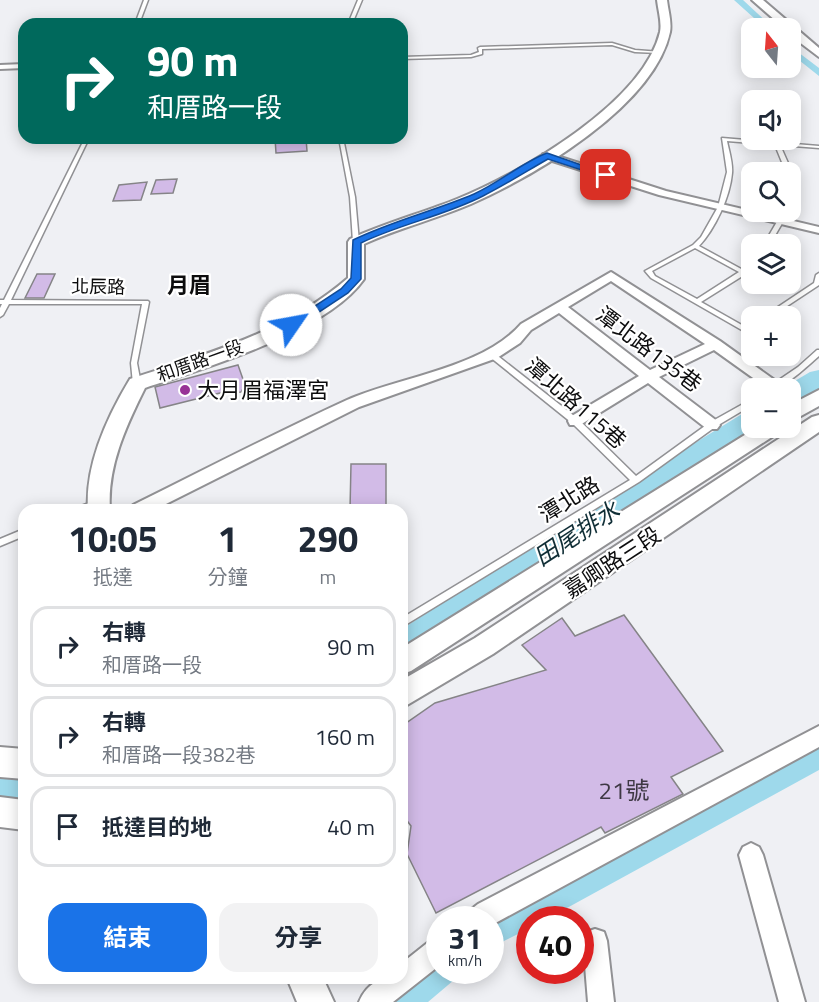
<!DOCTYPE html>
<html lang="zh-TW">
<head>
<meta charset="utf-8">
<style>
	:root { --surface:#fff; --page:#f2f2f3; --text:#1f2937; --muted:#747a83; --line:#e0e1e3; --accent:#1a73e8 }
	body { margin:0; font-family:"Titillium Web","Noto Sans TC",sans-serif; background:var(--page); color:var(--text); height:100vh; display:flex; flex-direction:column; font-size:22px; white-space:nowrap }
	* { box-sizing:border-box; margin:0 }
	p { font-size:20px; color:var(--muted) }
	.icon { flex:none; width:33px; height:33px; fill:none; stroke:currentColor; stroke-width:2; stroke-linecap:round; stroke-linejoin:round }
	.map { position:relative; flex:1; overflow:hidden }
	.side { position:absolute; left:18px; top:504px; width:390px; height:480px; display:flex; flex-direction:column; background:var(--surface); border-radius:18px; box-shadow:0 3px 15px #0003 }
	.side>* { flex:none }
	.banner { position:absolute; left:18px; top:18px; width:390px; height:126px; border-radius:18px; box-shadow:0 3px 15px #0003; background:#00695c; color:#fff; overflow:hidden }
	.needle { width:39px; rotate:343deg }
	.fabs { position:absolute; left:741px; top:18px; display:grid; gap:12px }
	.fabs a { display:grid; place-items:center; width:60px; height:60px; border-radius:12px; background:var(--surface); box-shadow:0 3px 15px #0003; font-size:30px }
	.speed { position:absolute; left:426px; top:906px; display:flex; gap:12px; font-size:30px; font-weight:700; text-align:center }
	.speed>* { display:grid; place-content:center; width:78px; height:78px; border-radius:50%; background:var(--surface); box-shadow:0 3px 15px #0003; line-height:1 }
	.speed small { font-size:15px; font-weight:400 }
	.speed .limit { border:9px solid #d22; background:#fff; color:#111 }
	.pin { position:absolute; display:grid; place-items:center; width:51px; height:51px; color:#fff; margin:-26px; border-radius:12px; box-shadow:0 3px 9px #0006 }
	.me { position:absolute; width:66px; margin:-33px; rotate:57deg; stroke-linejoin:round; filter:drop-shadow(0 0 4px #0008) }
	.turn { display:flex; align-items:center; gap:21px; height:126px; padding:0 30px; font-size:27px }
	.turn .icon { width:78px; height:78px; stroke-width:2.5 }
	.turn b { display:block; font-size:42px; line-height:51px }
	.eta { display:flex; justify-content:space-evenly; align-items:center; height:102px; text-align:center }
	.eta b { font-size:36px; font-weight:700; line-height:42px }
	.primary-button { display:flex; gap:12px; margin-top:auto; padding:12px 30px }
	.primary-button a { flex:1; height:69px; border-radius:18px; background:var(--accent); color:#fff; font-size:24px; font-weight:700; line-height:69px; text-align:center }
	.primary-button a+a { background:var(--page); color:var(--text) }
	ul { padding:0; list-style:none }
	li { display:flex; align-items:center; gap:18px; height:81px; margin:0 12px 9px; padding:0 18px; border:3px solid var(--line); border-radius:18px }
	li div { flex:1 }
	li b { display:block; font-size:22px }
	li em { font-style:normal }
	.map>svg:first-child { display:block }
</style>
</head>
<body>
<div class="map">
<svg width="819" height="1002" viewBox="0 0 819 1002">
	<rect width="100%" height="100%" fill="#eff0f4"/>
	<g fill="none" stroke-linecap="round" stroke-linejoin="round">
		<path stroke="#9ed9eb" stroke-width="2" d="M 0,69 L 24,68"/>
		<path fill="#9ed9eb" fill-rule="evenodd" d="M 734,0 L 743,0 L 773,28 L 765,28 Z
			M 790,46 L 819,68 L 819,76 L 790,53 Z
			M 819,745 L 819,770 L 545,920 L 530,920 L 530,928 L 490,948 L 490,920 Z
			M 440,958 L 440,970 L 458,970 L 454,980 L 428,1002 L 392,1002 L 396,992 Z"/>
		<path fill="#9ed9eb" fill-rule="evenodd" d="M 819,370 L 819,390 L 799,402 L 790,405 L 790,388 L 783,388 L 810,372 Z
			M 752,412 L 752,428 L 762,428 L 624,516 L 414,659 L 402,664 L 402,629 L 602,500 L 742,414 Z
			M 0,765 L 24,767 L 24,807 L 0,805 Z"/>
	</g>
	<path fill="#d2bbe7" stroke="#858487" stroke-width="1.5" d="M 275,138 L 306,138 L 307,151 L 276,153 Z
		M 177,179 L 173,193 L 151,194 L 156,180 Z
		M 147,182 L 141,200 L 113,201 L 119,185 Z
		M 37,274 L 55,274 L 44,298 L 25,298 Z
		M 238,365 L 245,385 L 241,392 L 220,393 L 160,408 L 155,387 Z
		M 351,464 L 386,464 L 386,510 L 350,510 Z
		M 624,615 L 723,751 L 671,777 L 683,794 L 605,833 L 601,827 L 436,913 L 407,854 L 411,826 L 402,814 L 402,726 L 435,703 L 546,670 L 522,645 L 562,618 L 575,636 Z"/>
	<g fill="none" stroke-linecap="round" stroke-linejoin="round">
		<g stroke="#919194" stroke-width="3">
			<path id="lane" d="M 144,0 L 148,0 L 139,24 L 135,24 Z
				M 358,0 L 362,0 L 352,24 L 348,24 Z
				M 612,43 L 635,50 L 661,52 L 659,53 L 635,52 L 612,45 L 482,49 L 482,54 L 471,57 L 402,59 L 402,57 L 471,55 L 479,52 L 478,48 L 480,47 Z
				M 85,138 L 89,138 L 11,300 L 148,301 L 149,302 L 137,363 L 141,384 L 137,386 L 133,384 L 131,363 L 142,304 L 9,304 L 3,315 L 0,317 L 0,308 L 2,304 L 0,304 L 0,300 L 4,300 Z
				M 339,138 L 343,138 L 355,197 L 359,242 L 356,244 L 353,242 L 350,197 Z
				M 722,138 L 819,146 L 819,148 L 780,145 L 792,172 L 790,173 L 786,172 L 775,145 L 727,141 C 729,151 733,163 732,173 C 730,197 715,229 699,246 L 743,270 L 752,265 L 752,270 L 701,302 L 747,328 L 752,326 L 752,331 L 747,333 L 651,278 L 645,271 L 693,245 L 701,237 L 718,207 L 727,172 ZM 695,248 L 739,272 L 697,299 L 655,276 L 652,271 Z
				M 780,212 L 786,212 L 784,220 L 770,244 L 764,244 L 778,220 Z
				M 819,273 L 819,285 L 772,316 L 765,316 L 766,315 L 814,283 L 816,275 Z
				M 817,350 L 819,350 L 819,356 C 807,366 786,388 770,388 L 770,386 L 798,367 Z
				M 490,353 L 494,353 L 578,419 L 636,476 L 709,423 L 752,399 L 752,405 L 715,427 L 639,482 L 402,627 L 402,618 L 630,480 L 572,423 L 490,357 Z
				M 97,500 L 100,501 L 101,503 L 100,505 L 88,510 L 75,510 L 76,508 Z
				M 24,529 L 24,536 L 0,546 L 0,539 Z"/>
		</g>
		<g stroke="#919194" stroke-width="4">
			<path id="street" d="M 24,64 L 24,68 L 0,69 L 0,65 Z
				M 543,154 L 551,154 L 666,191 L 819,227 L 819,233 L 659,195 L 543,158 Z
				M 611,272 L 720,341 L 780,384 L 781,388 L 767,388 L 714,350 L 659,377 L 717,421 L 720,425 L 717,429 L 707,429 L 648,383 L 580,425 L 570,425 L 568,421 L 570,417 L 639,376 L 559,313 L 531,330 L 520,343 L 497,358 L 359,407 L 154,510 L 131,510 L 133,505 C 204,470 275,433 347,400 C 400,377 483,368 521,324 ZM 611,281 L 705,344 L 650,370 L 568,307 Z
				M 819,726 L 819,747 L 490,926 L 490,920 L 466,920 L 469,911 L 478,904 Z
				M 751,843 L 759,847 L 763,855 L 805,1002 L 779,1002 L 739,855 L 743,847 Z
				M 595,929 L 604,932 L 607,941 L 614,1002 L 588,1002 L 583,941 L 586,932 Z
				M 440,937 L 440,965 L 393,1002 L 359,1002 C 368,981 381,978 402,978 L 402,963 L 431,940 Z"/>
		</g>
		<g stroke="#919194" stroke-width="4">
			<path id="secondary" d="M 657,0 L 667,0 C 668,10 672,22 670,32 C 654,106 536,175 471,204 C 436,219 399,228 364,244 L 364,279 C 327,332 205,368 145,388 C 126,426 107,467 110,510 L 88,510 C 85,465 107,417 130,379 C 207,354 286,332 348,278 L 348,242 L 350,239 C 385,223 422,213 457,199 C 521,173 643,103 660,32 C 662,22 658,10 657,0 Z
				M 752,0 L 763,0 L 819,48 L 819,57 L 790,35 L 790,28 L 784,28 Z
				M 819,390 L 819,406 L 790,422 L 790,405 Z
				M 819,415 L 819,432 L 493,654 L 402,708 L 402,680 L 475,638 L 812,417 Z
				M 756,428 L 781,428 L 778,433 L 411,671 L 402,674 L 402,648 Z
				M 0,747 L 24,749 L 24,779 L 0,777 Z
				M 0,797 L 24,800 L 24,830 L 0,827 Z
				M 287,978 L 323,978 L 334,1002 L 297,1002 Z"/>
		</g>
		<use href="#lane" fill="#fff" fill-rule="evenodd"/>
		<use href="#street" fill="#fff" fill-rule="evenodd"/>
		<use href="#secondary" fill="#fff" fill-rule="evenodd"/>
	</g>
	<path fill="#1a73e8" stroke="#114b97" stroke-width="1.5" d="M 547,153 L 610,175 L 603,177 L 548,159 C 527,171 505,185 483,196 C 444,216 400,224 361,243 L 361,279 L 348,293 L 295,328 L 287,328 L 286,325 L 341,289 L 351,278 L 353,240 C 392,221 434,211 474,194 C 499,183 521,163 547,153 Z"/>
	<circle fill="#983297" stroke="#fff" stroke-width="2" cx="185" cy="390" r="6"/>
	<g text-anchor="middle" stroke-width="4.5" stroke-linejoin="round" paint-order="stroke">
		<g font-size="18" fill="#0d0d0e" stroke="#fff">
			<text transform="translate(98 287) rotate(1)" y="6">北辰路</text>
			<text transform="translate(200 361) rotate(-20)" y="6">和厝路一段</text>
		</g>
		<g font-size="22" font-weight="bold" fill="#0d0d0e" stroke="#fff">
			<text x="189" y="293">月眉</text>
		</g>
		<g font-size="22" fill="#0d0d0e" stroke="#fff">
			<text transform="translate(649 349) rotate(37)" y="8">潭北路135巷</text>
			<text transform="translate(576 403) rotate(41)" y="8">潭北路115巷</text>
			<text transform="translate(569 499) rotate(-32)" y="8">潭北路</text>
			<text transform="translate(612 562) rotate(-33)" y="8">嘉卿路三段</text>
		</g>
		<g font-size="22" fill="#0d0d0e" stroke="#fff" text-anchor="start">
			<text x="197" y="398">大月眉福澤宮</text>
		</g>
		<g font-size="24" font-style="italic" fill="#102e36" stroke="#fff">
			<text transform="translate(577 534) rotate(-33)" y="8">田尾排水</text>
		</g>
		<g font-size="24" fill="#3e3844">
			<text x="624" y="799">21號</text>
		</g>
	</g>
</svg>
<div class="fabs">
<a><svg class="needle" viewBox="-14 -14 28 28"><path d="M0-13l5 13h-10z" fill="#e53935"/><path d="M0 13l5-13h-10z" fill="#747a83"/></svg></a>
<a><svg class="icon" aria-label="sound" viewBox="0 0 24 24"><path d="M4 9h4l5-4v14l-5-4H4zM17 9q2 3 0 6"/></svg></a>
<a><svg class="icon" aria-label="search" viewBox="0 0 24 24"><circle cx="10" cy="10" r="6"/><path d="M15 15l6 6"/></svg></a>
<a><svg class="icon" aria-label="layers" viewBox="0 0 24 24"><path d="M12 4l9 5-9 5-9-5zM3 14l9 5 9-5"/></svg></a>
<a>+</a>
<a>−</a>
</div>
<div class="speed"><div>31<small>km/h</small></div><div class="limit">40</div></div>
<div class="pin" style="left:606px;top:175px;background:#d93025"><svg class="icon" aria-label="arrive" viewBox="0 0 24 24"><path d="M6 21V4h12l-3 4 3 4H6"/></svg></div>
<svg class="me" style="left:291px;top:325px" viewBox="-20 -20 40 40"><circle r="19" fill="#fff"/><path d="M0-13L10 11 0 6-10 11z" fill="#1a73e8"/></svg>
<div class="banner">
<div class="turn"><svg class="icon" aria-label="right" viewBox="0 0 24 24"><path d="M7 20v-9h11M14 6l5 5-5 5"/></svg><div><b>90 m</b>和厝路一段</div></div>
</div>
<section class="side">
<div class="eta">
<div><b>10:05</b><p>抵達</p></div>
<div><b>1</b><p>分鐘</p></div>
<div><b>290</b><p>m</p></div>
</div>
<ul>
<li><svg class="icon" aria-label="right" viewBox="0 0 24 24"><path d="M7 20v-9h11M14 6l5 5-5 5"/></svg><div><b>右轉</b><p>和厝路一段</p></div><em>90 m</em></li>
<li><svg class="icon" aria-label="right" viewBox="0 0 24 24"><path d="M7 20v-9h11M14 6l5 5-5 5"/></svg><div><b>右轉</b><p>和厝路一段382巷</p></div><em>160 m</em></li>
<li><svg class="icon" aria-label="arrive" viewBox="0 0 24 24"><path d="M6 21V4h12l-3 4 3 4H6"/></svg><div><b>抵達目的地</b></div><em>40 m</em></li>
</ul>
<div class="primary-button"><a>結束</a><a>分享</a></div>
</section>
</div>
</body>
</html>
